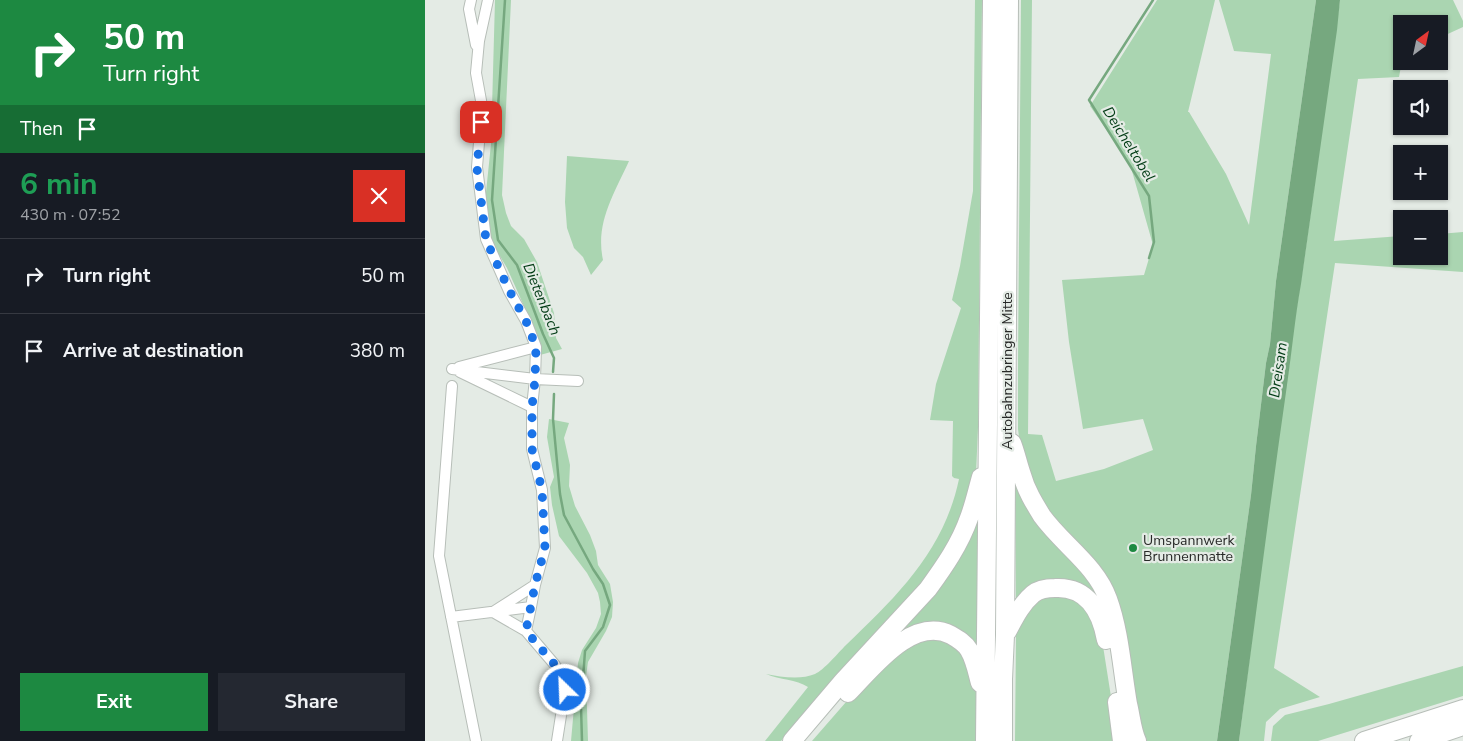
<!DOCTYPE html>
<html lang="en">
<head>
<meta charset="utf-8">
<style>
	:root { --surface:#171b24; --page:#242831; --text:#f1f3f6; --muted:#9ea1a6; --line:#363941; --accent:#1d8941 }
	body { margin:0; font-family:"Nunito Sans",sans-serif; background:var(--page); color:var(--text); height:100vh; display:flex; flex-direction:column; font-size:19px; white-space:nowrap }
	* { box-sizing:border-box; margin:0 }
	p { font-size:16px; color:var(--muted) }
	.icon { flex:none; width:28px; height:28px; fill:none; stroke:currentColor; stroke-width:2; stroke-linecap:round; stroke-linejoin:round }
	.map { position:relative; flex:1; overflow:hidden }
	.side { display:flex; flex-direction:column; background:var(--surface); width:425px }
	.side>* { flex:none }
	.banner { background:#1d8941; color:#fff; overflow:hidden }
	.needle { width:32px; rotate:33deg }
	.controls { position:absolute; left:968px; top:15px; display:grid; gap:10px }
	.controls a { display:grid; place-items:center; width:55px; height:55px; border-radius:0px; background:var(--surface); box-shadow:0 1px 4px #0004; font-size:25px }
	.pin { position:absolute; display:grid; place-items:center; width:42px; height:42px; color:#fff; margin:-21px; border-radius:10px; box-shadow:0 2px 8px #0006 }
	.me { position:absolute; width:55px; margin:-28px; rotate:336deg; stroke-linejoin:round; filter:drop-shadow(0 0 4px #0008) }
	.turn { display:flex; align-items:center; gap:18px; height:105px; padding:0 20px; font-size:22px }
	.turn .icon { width:65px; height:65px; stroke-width:2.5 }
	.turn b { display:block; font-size:35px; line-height:42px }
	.then { display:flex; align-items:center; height:48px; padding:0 20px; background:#0003; gap:10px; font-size:19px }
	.round { display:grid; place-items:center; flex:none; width:52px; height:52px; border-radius:0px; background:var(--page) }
	.headline { display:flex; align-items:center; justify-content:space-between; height:85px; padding:0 20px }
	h1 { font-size:30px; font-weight:700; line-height:38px; color:#1e9e55 }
	.button { display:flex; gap:10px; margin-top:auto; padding:10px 20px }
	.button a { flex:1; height:58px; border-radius:0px; background:var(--accent); color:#fff; font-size:20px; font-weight:700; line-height:58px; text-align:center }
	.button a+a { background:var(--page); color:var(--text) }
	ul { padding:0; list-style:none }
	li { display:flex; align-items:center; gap:15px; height:75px; padding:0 20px; border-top:1px solid var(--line) }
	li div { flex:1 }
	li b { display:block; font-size:19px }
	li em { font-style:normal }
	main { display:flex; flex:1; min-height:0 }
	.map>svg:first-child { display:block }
</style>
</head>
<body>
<main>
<section class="side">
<div class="banner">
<div class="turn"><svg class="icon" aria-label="right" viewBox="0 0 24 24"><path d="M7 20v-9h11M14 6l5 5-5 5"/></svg><div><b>50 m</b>Turn right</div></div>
<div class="then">Then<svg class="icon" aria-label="arrive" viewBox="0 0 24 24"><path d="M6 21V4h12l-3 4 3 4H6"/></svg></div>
</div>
<div class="headline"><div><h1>6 min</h1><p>430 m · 07:52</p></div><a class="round" style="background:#d93025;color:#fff"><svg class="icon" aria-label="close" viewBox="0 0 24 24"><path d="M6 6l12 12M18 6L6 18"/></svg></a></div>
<ul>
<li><svg class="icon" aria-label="right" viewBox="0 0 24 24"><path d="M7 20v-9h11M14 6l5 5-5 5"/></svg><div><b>Turn right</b></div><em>50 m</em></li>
<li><svg class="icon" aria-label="arrive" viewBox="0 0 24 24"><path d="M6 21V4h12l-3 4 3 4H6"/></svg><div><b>Arrive at destination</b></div><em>380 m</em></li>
</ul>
<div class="button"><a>Exit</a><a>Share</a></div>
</section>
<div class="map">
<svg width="1038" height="741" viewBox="0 0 1038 741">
	<rect width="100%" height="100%" fill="#e4ebe5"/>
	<path fill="#aad5b1" d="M 70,0 L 86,0 L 77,195 L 81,213 L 86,226 L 99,239 L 112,262 L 129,313 L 131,338 L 137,349 L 115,355 L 111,333 L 82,268 L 63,236 L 60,202 L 66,144 Z
		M 550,0 L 557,0 L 553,428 L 551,474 L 549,488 L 515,565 L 389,702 L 356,741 L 340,741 L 383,687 C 371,679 355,680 341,674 C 356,677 376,680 390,674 C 399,670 413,653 421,645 C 472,596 519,551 534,479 L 529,478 L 527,476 L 528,421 L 505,420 L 511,384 L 536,308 L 527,300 L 535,266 L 548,191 Z
		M 596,0 L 607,0 L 603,434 L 617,435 L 631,481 L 679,469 L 728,450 L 718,419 L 658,429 L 644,342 L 637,280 L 719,275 L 728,245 L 705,164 L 665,106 L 732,0 L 790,0 L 763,112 L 764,112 L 801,174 L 824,225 L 846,54 L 809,51 L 794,0 L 891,0 L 851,281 L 845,344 L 841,363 L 831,446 L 826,495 L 792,741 L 718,741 L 687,601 L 613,501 L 597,460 L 593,429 L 593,361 Z
		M 915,0 L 1028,0 L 1038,21 L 1038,27 L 1014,38 L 1014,24 L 976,24 L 977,61 L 974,77 L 933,79 L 909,241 L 976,236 L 976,256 L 1014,256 L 1014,234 L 1038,232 L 1038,272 L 910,263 L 849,668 L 895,697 L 855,709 L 841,722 L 839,741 L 814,741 L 851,449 L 864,367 L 869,324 L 879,261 Z
		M 142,156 L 204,161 C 189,194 170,223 178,260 L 166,275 L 158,257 L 149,248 L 142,228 L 140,202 Z
		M 124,419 L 144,423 L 139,438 L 145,465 L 144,486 L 150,506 L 165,535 L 171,551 L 173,565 L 185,584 L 188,602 L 187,617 L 181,631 L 163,662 L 161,676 L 163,741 L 146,741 L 153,663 L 157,650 L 171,628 L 176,614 L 175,602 L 173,593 L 162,573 L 134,536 L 127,505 L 125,487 L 129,477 L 122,437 Z
		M 590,471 L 671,583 L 683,626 L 648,585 L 591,608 Z
		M 555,508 L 552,652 L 547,645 L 484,633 L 403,704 Z
		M 650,595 L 675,627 L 693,741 L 590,741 L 591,633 L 593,625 L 613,597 Z
		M 500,635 L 534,644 L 551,686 L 551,741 L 387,741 L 435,686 L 464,657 Z
		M 1038,666 L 1038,696 L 893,741 L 846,741 L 848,726 L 860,715 L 904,704 Z"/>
	<path fill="#76a87f" d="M 891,0 L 915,0 L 912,30 L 876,284 C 870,317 867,351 862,385 C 845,503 830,622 814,741 L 792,741 L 826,495 L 831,446 L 841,363 L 845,344 L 851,281 Z"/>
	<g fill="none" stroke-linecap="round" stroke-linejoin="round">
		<path stroke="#76a87f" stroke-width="2.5" d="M 80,0 L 67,200 L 73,240 L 92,265 L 118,334 L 129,358 L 128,372
			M 724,258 L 729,242 L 724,196 L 664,100 L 728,0
			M 129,394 L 128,419 L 135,494 L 139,515 L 168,569 L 178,584 L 185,605 L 178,627 L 160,651 L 156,707 L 157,741"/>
		<g stroke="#b7beb8" stroke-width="12">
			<path id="street" d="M 46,0 L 44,9 L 51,45
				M 63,0 L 54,41 L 51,73 L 57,106 L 52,167 L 61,239 L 84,291 L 101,321 L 111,347 L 110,379 L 107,407 L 107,449 L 117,490 L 120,548 L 110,585
				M 34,367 L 111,347
				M 27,369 L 110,379 L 153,381
				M 35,372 L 107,407
				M 27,386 L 14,556 L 51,741
				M 26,617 L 106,607 L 101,631 L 68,612 L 110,585 L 106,607
				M 101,631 L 130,665 L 140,690 L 132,741"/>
		</g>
		<g stroke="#b7beb8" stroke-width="20">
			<path id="highway" d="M 587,443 C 591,453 593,464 597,475 C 601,490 609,503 617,516 C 638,545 671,565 683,599 C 695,632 697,670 703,704 C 706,716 707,730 712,741
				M 582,632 C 589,619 596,604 608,594 C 614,589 622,588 630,588 C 663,586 676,612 681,640
				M 423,693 C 447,669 487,615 526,635 C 533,639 540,643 544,650 C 550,660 552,672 555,683
				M 692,702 L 697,741
				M 367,741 L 418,681 L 503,589 C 519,567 535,544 544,518 C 549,505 552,491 556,477
				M 560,741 L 567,0
				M 578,741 L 578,679 L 580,635 L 584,0
				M 939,741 L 1038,709
				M 994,741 L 1038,726"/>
		</g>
		<use href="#street" stroke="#fff" stroke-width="10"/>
		<use href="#highway" stroke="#fff" stroke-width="18"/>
	</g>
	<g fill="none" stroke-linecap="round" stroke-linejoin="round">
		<path stroke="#1a73e8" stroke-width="9" stroke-dasharray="0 16.2" d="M 56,122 L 52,168 L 61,240 L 84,290 L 101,321 L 111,347 L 110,380 L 107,407 L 107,449 L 117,490 L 120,548 L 110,585 L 101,631 L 130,665 L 140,690"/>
	</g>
	<circle fill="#1d8941" stroke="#e4ebe5" stroke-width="2" cx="708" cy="548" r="5"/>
	<g text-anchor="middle" stroke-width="4.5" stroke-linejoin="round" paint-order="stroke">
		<g font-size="14" fill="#272927" stroke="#e4ebe5">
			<text transform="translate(582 371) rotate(-90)" y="5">Autobahnzubringer Mitte</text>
		</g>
		<g font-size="14" fill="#272927" stroke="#e4ebe5" text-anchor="start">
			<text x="718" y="545">Umspannwerk<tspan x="718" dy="16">Brunnenmatte</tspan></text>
		</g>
		<g font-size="15" font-style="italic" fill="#003b14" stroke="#e4ebe5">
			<text transform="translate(704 144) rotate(58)" y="5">Deicheltobel</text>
			<text transform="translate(117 299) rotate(68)" y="5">Dietenbach</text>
			<text transform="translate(853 370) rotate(-82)" y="5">Dreisam</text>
		</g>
	</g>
</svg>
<div class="controls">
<a><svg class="needle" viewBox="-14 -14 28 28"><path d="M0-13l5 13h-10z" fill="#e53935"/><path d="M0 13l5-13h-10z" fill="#9ea1a6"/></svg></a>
<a><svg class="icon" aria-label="sound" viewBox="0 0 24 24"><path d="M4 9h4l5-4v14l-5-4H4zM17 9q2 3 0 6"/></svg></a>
<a>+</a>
<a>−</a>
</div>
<div class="pin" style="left:56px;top:122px;background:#d93025"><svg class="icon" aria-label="arrive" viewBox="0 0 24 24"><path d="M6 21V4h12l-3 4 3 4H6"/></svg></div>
<svg class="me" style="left:140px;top:690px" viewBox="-20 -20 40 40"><circle r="17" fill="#1a73e8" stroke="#fff" stroke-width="3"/><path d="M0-11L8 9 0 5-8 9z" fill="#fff"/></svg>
</div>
</main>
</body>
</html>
